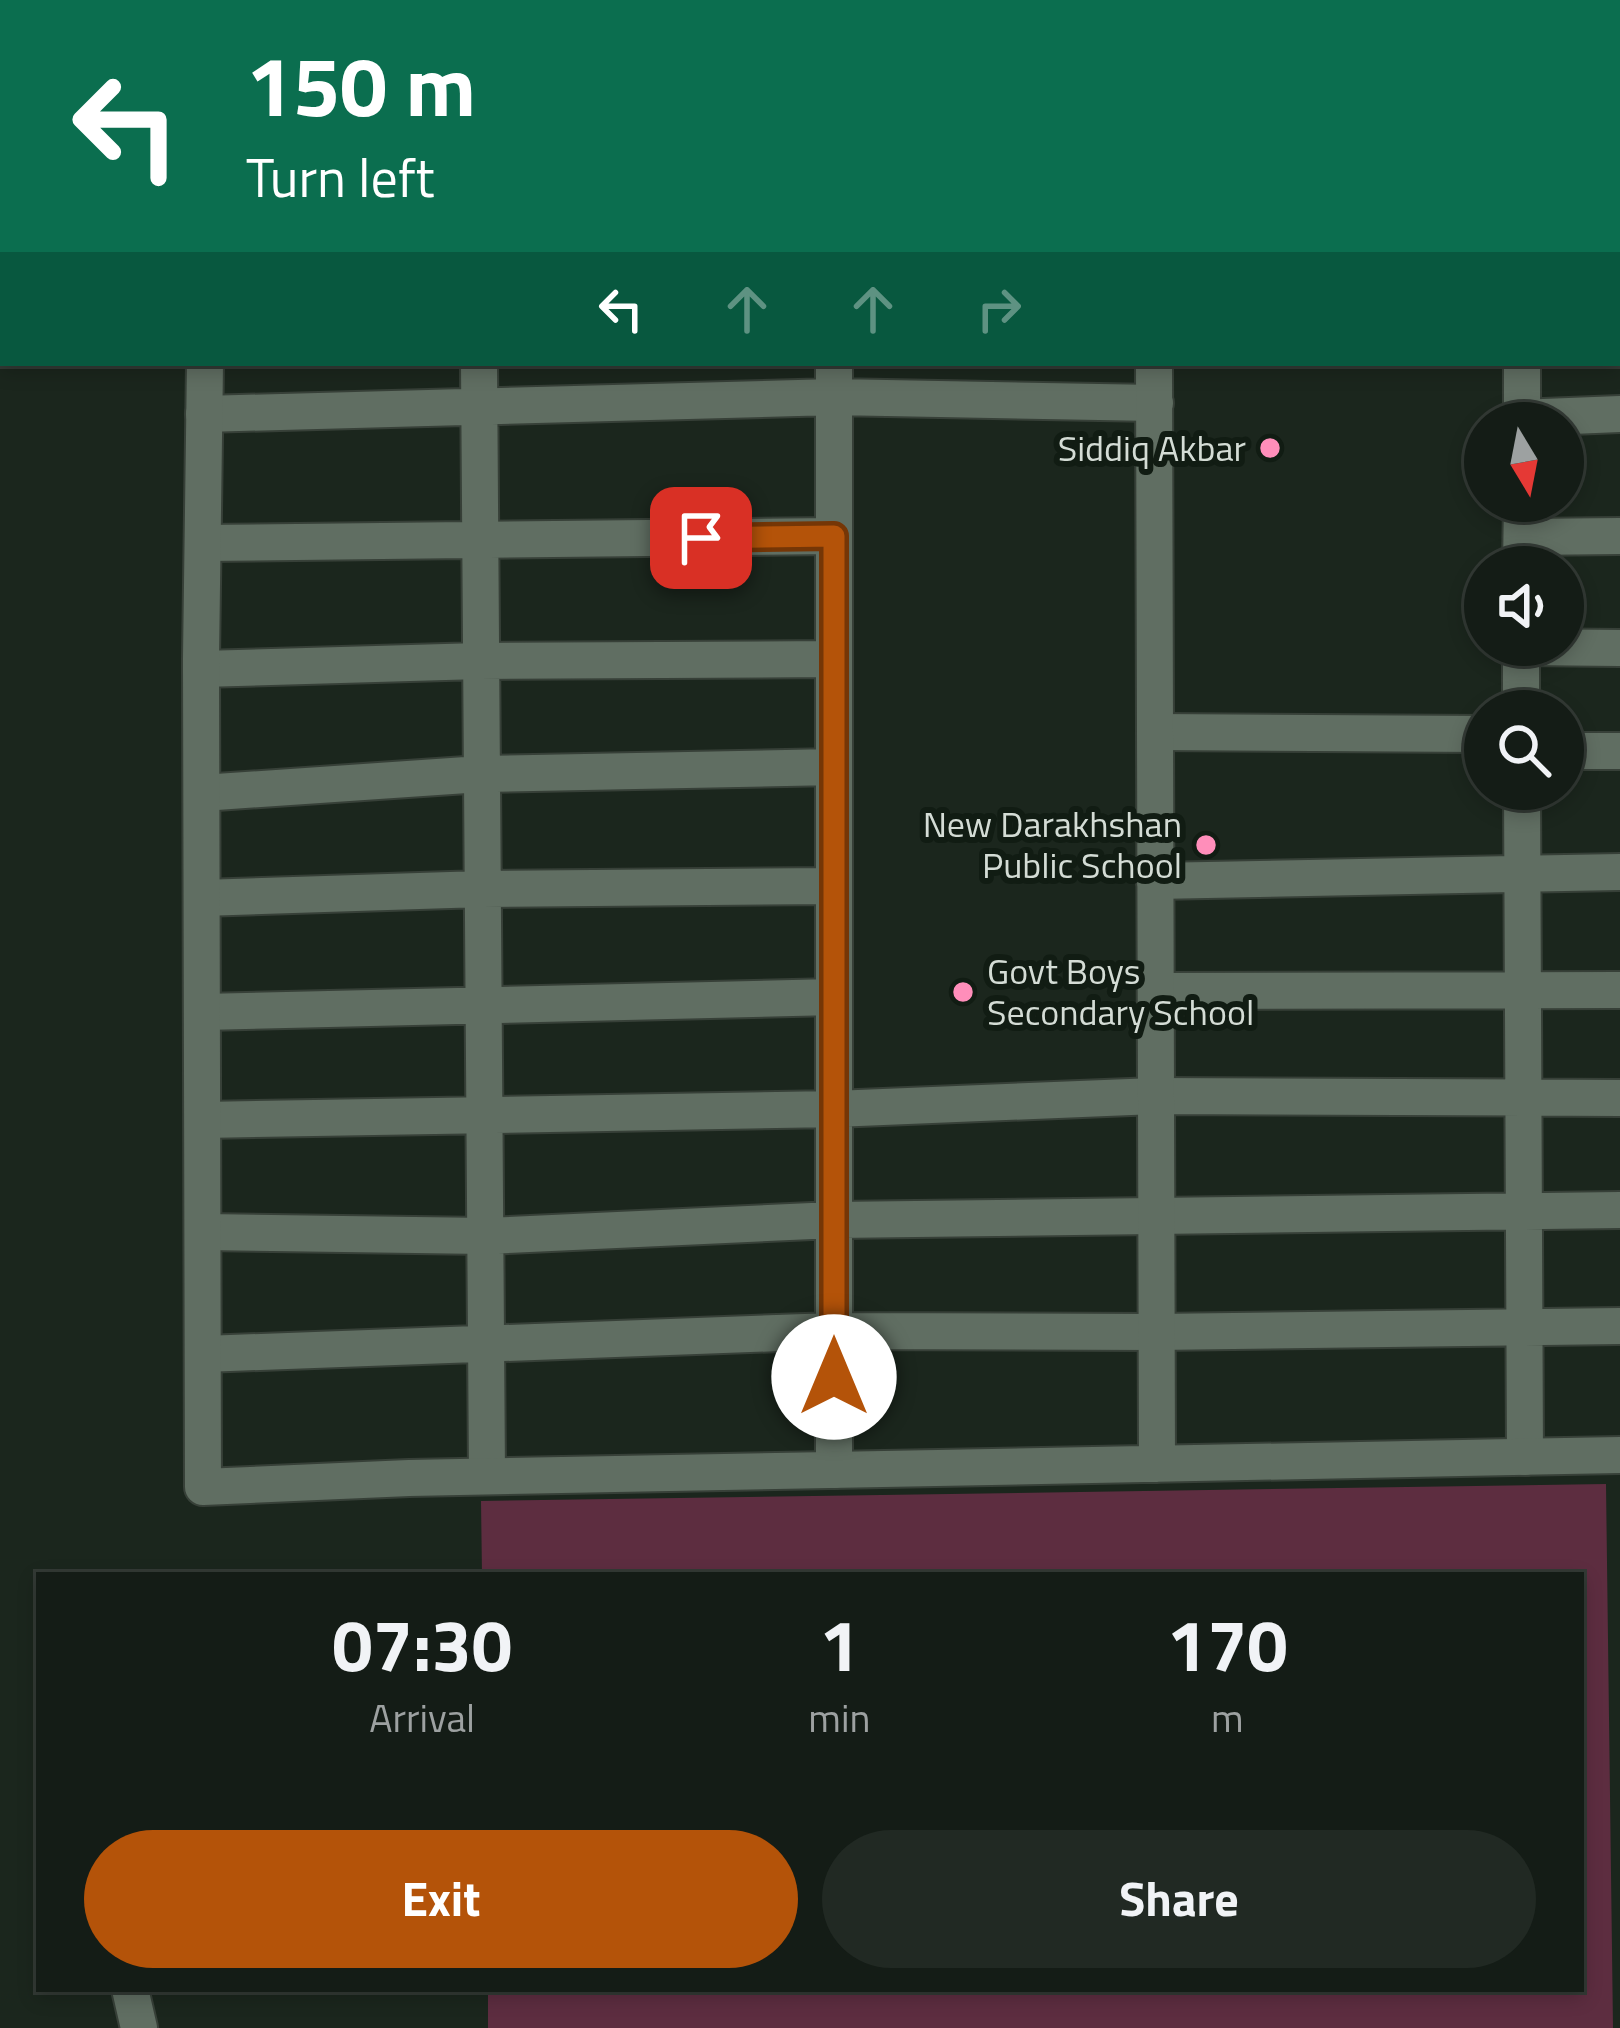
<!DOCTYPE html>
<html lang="en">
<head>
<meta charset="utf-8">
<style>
	:root { --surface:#141c16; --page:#212923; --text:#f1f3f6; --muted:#9da1a1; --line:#333a35; --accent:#b45309 }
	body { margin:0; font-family:"Titillium Web",sans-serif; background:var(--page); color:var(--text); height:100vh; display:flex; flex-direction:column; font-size:45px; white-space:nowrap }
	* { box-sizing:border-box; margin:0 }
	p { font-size:39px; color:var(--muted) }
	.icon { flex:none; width:66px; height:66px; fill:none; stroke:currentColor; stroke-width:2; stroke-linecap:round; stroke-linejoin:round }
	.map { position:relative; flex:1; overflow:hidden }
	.drawer { position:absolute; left:36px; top:1572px; width:1548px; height:420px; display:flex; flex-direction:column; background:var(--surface); border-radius:0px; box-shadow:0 6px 18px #0003,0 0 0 3px var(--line) }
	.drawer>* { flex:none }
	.top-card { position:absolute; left:0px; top:0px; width:1620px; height:366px; box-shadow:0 6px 18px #0003,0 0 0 3px var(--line); background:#0b6e4f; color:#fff; overflow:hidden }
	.needle { width:78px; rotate:170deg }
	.buttons { position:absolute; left:1464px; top:402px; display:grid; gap:24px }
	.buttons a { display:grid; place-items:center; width:120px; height:120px; border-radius:50%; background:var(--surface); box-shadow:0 6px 18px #0003,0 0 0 3px var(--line); font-size:60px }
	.pin { position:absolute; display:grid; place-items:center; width:102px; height:102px; color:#fff; margin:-51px; border-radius:24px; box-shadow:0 6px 18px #0006 }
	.me { position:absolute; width:132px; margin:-66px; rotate:0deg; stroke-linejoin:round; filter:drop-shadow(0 0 9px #0008) }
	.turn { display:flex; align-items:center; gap:42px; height:252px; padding:0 48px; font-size:54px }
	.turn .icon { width:156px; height:156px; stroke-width:2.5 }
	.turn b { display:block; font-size:84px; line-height:102px }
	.lanes { display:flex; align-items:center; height:114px; padding:0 48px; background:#0003; justify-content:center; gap:60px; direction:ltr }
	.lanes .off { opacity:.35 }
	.eta { display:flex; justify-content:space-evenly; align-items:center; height:204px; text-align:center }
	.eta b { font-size:72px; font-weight:700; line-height:84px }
	.cta { display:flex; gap:24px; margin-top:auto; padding:24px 48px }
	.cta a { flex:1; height:138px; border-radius:72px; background:var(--accent); color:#fff; font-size:48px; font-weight:700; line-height:138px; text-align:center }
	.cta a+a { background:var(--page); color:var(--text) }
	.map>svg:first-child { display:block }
</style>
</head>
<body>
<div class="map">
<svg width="1620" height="2028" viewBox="0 0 1620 2028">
	<rect width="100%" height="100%" fill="#1b261d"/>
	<path fill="#5d2d40" d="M 1606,1484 L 1613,2028 L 488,2028 L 488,1989 L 1581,1989 L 1581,1575 L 482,1575 L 481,1501 Z"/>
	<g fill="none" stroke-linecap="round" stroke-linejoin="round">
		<g stroke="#374038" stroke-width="40">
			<path id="minor" d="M 484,3 L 484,0
				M 835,3 L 835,0
				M 1523,3 L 1523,0
				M 1617,44 L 1620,44
				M 1617,177 L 1620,177
				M 1617,299 L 1620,298
				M 479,363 L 487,1476
				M 834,363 L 834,1470
				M 204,414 L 834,397 L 1155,403
				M 1521,418 L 1620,414
				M 1522,423 L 1522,363
				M 1522,537 L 1620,536
				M 203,543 L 834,536
				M 1521,567 L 1522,501
				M 1521,645 L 1521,711
				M 1521,647 L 1620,648
				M 201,669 L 480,661 L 834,659
				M 1155,732 L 1485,734
				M 1563,751 L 1620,751
				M 1522,789 L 1525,1457
				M 202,793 L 481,774 L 834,767
				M 1155,881 L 1620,872
				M 202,898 L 482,889 L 834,886
				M 1156,991 L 1620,990
				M 203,1012 L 834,997
				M 203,1120 L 834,1109 L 1155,1096 L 1620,1098
				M 204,1232 L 486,1236 L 834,1220 L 1620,1210
				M 204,1354 L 834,1331 L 1156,1332 L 1620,1326
				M 130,1989 L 139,2028"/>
		</g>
		<g stroke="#374038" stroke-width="40">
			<path id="tertiary" d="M 207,0 L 207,3
				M 1154,3 L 1154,0
				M 205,363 L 201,659 L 203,1487 L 409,1478 L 1620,1455
				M 1154,363 L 1157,1464"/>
		</g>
		<use href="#minor" stroke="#606e62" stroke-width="36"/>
		<use href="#tertiary" stroke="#606e62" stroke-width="36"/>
	</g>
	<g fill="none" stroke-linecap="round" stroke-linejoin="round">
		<g stroke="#753606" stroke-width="30">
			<path id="route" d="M 701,538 L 834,536 L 834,1377"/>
		</g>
		<use href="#route" stroke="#b45309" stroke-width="21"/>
	</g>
	<g fill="#ff8eba" stroke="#111c13" stroke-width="4.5">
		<circle cx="1270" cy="448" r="12"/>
		<circle cx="1206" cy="845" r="12"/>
		<circle cx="963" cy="992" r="12"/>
	</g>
	<g text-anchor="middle" stroke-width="12" stroke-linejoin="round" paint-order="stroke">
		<g font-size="36" fill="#d4dcd5" stroke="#111c13" text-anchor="end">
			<text x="1246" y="461">Siddiq Akbar</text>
			<text x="1182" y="837">New Darakhshan<tspan x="1182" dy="41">Public School</tspan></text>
			<text x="987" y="984" text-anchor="start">Govt Boys<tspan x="987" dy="41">Secondary School</tspan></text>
		</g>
	</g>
</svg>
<div class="buttons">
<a><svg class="needle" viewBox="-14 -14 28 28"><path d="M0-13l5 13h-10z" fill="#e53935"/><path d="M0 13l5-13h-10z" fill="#9da1a1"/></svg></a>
<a><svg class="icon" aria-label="sound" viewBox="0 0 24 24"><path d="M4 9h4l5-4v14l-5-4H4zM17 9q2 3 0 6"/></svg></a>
<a><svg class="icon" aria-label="search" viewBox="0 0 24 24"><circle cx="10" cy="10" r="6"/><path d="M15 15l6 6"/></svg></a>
</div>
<div class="pin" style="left:701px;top:538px;background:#d93025"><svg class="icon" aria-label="arrive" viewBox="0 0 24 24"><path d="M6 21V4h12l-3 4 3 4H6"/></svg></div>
<svg class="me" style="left:834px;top:1377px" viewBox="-20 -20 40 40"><circle r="19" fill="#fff"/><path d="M0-13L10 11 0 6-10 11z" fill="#b45309"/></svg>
<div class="top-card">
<div class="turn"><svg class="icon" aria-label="left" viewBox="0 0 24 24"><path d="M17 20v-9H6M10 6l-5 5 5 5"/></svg><div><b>150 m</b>Turn left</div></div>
<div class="lanes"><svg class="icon" aria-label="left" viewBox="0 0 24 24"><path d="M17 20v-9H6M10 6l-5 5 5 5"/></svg><svg class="icon off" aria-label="ahead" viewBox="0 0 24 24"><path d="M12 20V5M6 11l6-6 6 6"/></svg><svg class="icon off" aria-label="ahead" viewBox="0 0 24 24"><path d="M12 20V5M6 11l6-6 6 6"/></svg><svg class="icon off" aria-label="right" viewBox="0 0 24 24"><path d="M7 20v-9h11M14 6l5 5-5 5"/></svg></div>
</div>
<section class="drawer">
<div class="eta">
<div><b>07:30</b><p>Arrival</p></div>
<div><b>1</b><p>min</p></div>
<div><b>170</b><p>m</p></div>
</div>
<div class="cta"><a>Exit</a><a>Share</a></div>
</section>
</div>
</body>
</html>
